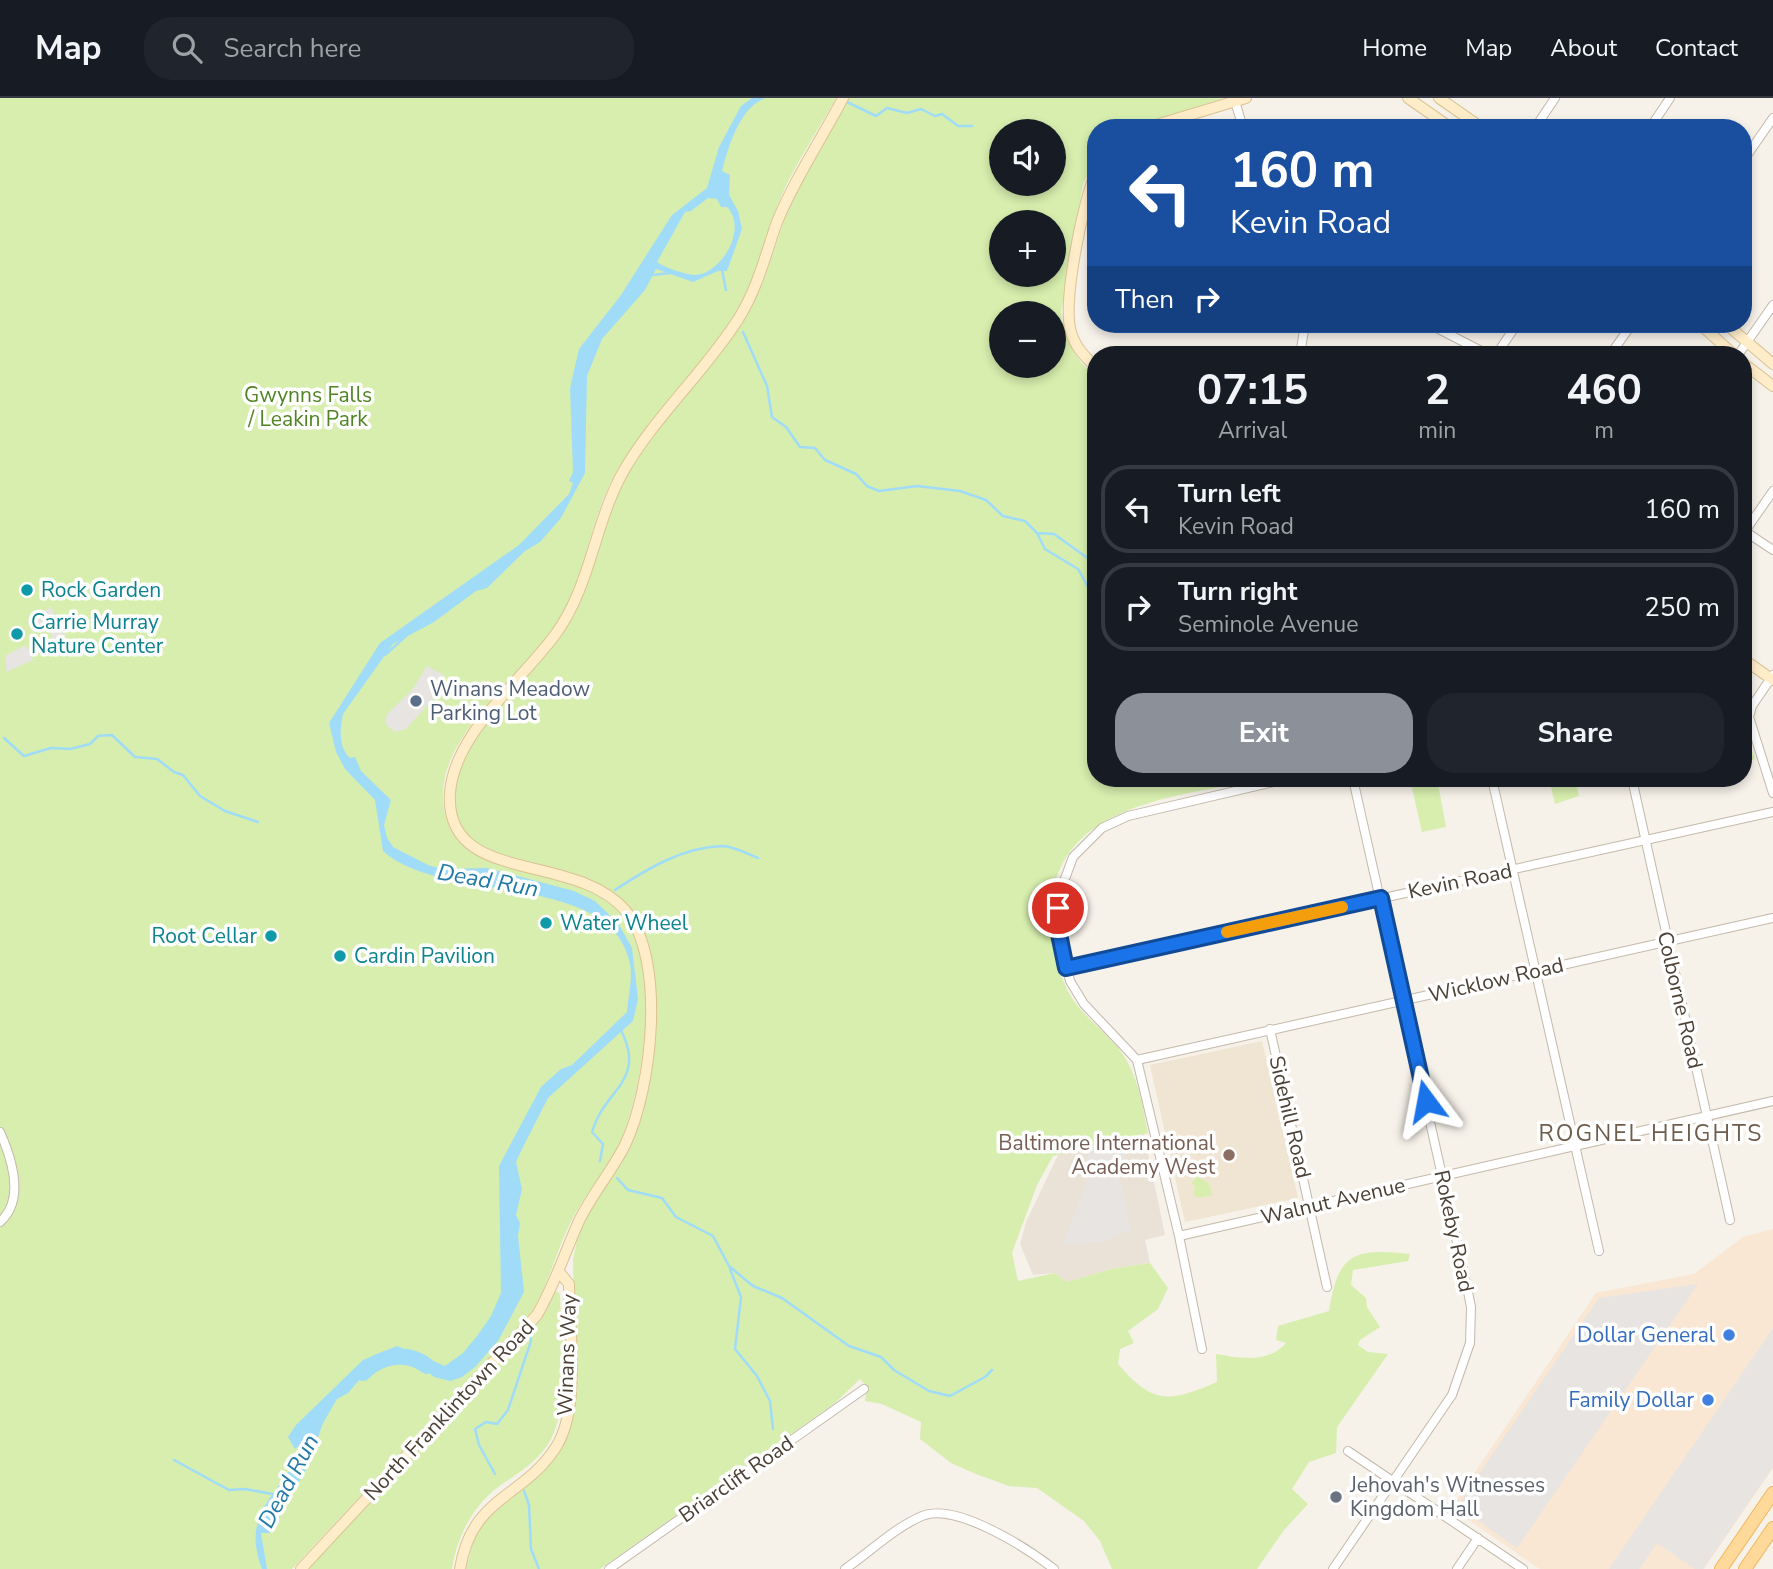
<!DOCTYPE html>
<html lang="en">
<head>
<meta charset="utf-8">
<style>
	:root { --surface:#171b24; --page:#20242c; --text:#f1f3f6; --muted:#9ea1a6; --line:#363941; --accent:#8c9099 }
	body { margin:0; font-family:"Nunito Sans",sans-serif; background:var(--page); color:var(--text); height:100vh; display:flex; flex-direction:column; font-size:26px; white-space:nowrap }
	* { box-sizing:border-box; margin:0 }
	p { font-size:23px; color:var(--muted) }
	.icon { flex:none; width:38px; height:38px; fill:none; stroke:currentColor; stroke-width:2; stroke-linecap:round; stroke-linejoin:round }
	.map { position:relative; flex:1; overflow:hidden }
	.panel { position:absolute; left:1087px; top:248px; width:665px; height:441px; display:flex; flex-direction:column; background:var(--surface); border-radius:28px; box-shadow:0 4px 10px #0003 }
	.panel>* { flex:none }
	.banner { position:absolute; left:1087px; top:21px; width:665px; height:214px; border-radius:28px; box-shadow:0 4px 10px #0003; background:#1a4fa0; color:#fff; overflow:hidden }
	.buttons { position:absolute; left:989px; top:21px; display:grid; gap:14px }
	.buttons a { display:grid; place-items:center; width:77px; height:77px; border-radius:50%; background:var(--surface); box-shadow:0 4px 10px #0003; font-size:35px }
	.pin { position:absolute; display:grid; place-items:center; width:60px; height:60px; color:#fff; margin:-30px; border:4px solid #fff; border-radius:50%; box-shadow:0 2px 7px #0007 }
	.me { position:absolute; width:77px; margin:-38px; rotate:347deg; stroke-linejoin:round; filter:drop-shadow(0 0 5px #0008) }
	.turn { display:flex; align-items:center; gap:24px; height:147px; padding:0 28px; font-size:32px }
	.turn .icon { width:91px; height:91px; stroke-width:2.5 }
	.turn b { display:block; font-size:49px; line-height:60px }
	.then { display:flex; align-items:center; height:66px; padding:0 28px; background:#0003; gap:14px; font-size:26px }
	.eta { display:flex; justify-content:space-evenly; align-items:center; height:119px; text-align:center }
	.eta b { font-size:42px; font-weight:700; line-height:49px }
	.cta { display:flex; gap:14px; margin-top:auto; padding:14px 28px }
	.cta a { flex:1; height:80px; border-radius:28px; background:var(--accent); color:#fff; font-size:28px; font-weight:700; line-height:80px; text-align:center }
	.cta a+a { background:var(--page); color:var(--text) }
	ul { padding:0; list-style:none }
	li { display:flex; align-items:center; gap:21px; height:88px; margin:0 14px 10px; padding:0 14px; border:4px solid var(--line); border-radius:28px }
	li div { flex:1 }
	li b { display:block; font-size:26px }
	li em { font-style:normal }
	header { display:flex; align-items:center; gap:42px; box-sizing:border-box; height:98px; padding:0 35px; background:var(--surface); border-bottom:2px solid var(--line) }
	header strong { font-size:33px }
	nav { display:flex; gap:38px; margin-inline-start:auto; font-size:24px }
	.search { width:490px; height:63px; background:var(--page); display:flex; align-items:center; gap:18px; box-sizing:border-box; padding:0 24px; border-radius:28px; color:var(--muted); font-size:26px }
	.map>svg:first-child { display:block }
</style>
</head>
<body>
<header>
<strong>Map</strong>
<div class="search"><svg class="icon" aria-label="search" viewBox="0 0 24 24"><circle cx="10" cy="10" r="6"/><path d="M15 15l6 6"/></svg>Search here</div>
<nav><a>Home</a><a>Map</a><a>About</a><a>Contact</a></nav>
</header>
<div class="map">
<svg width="1773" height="1471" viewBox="0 0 1773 1471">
	<rect width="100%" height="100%" fill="#f6f1e9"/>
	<path fill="#eae2d6" d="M 1144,1036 L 1165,1137 L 1145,1142 L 1150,1165 L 1111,1171 L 1067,1184 L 1055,1175 L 1033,1177 L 1020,1146 L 1026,1124 L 1058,1057 Z"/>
	<path fill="#f9e6d3" d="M 1773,1131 L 1773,1370 L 1704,1471 L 1540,1471 L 1451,1410 L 1596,1195 L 1694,1176 L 1743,1139 Z"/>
	<path fill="#f0e5d2" d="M 1262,943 L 1298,1100 L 1185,1124 L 1150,967 Z"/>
	<path fill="#d7eeae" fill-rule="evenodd" d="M 0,0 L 836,0 C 819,30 800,59 785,90 C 771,120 765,151 753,181 C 747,197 737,212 728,226 C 695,279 647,320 616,374 C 590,420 587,475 560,519 C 529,573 444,631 443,695 C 442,791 556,758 612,807 C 666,853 645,982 622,1040 C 610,1068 589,1090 575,1116 C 557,1148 550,1185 530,1217 L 292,1471 L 0,1471 Z
		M 845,0 L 1224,0 L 1132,30 L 1096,30 L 1095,62 L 1083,86 L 1061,214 C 1065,240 1074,262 1095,277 L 1096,681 L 1261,681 C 1181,699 1060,703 1051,807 C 1049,833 1056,871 1069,895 C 1081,917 1103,931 1118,950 C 1138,975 1142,1005 1148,1035 L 1053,1058 L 1037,1087 L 1012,1155 L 1018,1183 L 1055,1175 L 1067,1184 L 1111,1171 L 1150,1165 L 1168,1190 L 1158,1211 L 1128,1233 L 1134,1245 L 1120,1251 L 1118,1266 C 1154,1308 1170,1304 1217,1284 L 1216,1256 C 1239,1260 1268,1266 1286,1245 L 1276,1242 L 1278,1228 L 1329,1213 C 1338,1155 1354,1150 1410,1156 L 1408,1163 L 1353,1172 L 1351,1187 L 1366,1200 L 1367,1209 L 1380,1229 L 1360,1242 L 1358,1247 L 1368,1254 L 1388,1256 L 1337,1329 L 1336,1355 L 1309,1364 L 1292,1391 L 1308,1406 L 1284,1432 L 1257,1471 L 1112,1471 L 1100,1443 L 1084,1423 L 1037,1390 L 1009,1388 L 976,1376 L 951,1365 L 920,1341 L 921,1324 L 882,1306 L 865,1303 L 867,1289 L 860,1281 L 835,1305 L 600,1471 L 466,1471 L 474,1440 L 482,1426 L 558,1354 L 573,1322 L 576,1296 L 573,1161 L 579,1133 L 631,1043 L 655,902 L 649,850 L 639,825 L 628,810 L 612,794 L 589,781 L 493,754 L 469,743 L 459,730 L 454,710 L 457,673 L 481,631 L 567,526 L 623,380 L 643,348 L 735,230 L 764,182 L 795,90 ZM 1001,33 L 1054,33 L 1054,86 L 1001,86 ZM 1001,124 L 1054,124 L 1054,177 L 1001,177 ZM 1001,215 L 1054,215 L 1054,268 L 1001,268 Z
		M 1743,630 L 1755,661 L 1743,664 Z
		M 1410,681 L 1437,681 L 1446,729 L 1422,734 Z
		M 1549,681 L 1575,681 L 1579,698 L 1555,706 Z
		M 1196,1078 L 1209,1085 L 1212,1097 L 1199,1100 L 1193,1097 L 1195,1090 L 1192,1085 Z
		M 555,1192 L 560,1196 C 561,1241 571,1297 552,1339 C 541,1362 518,1375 498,1389 C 472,1409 457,1439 452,1471 L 307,1471 Z"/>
	<path fill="#e7e4e1" d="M 51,509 L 66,538 L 53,543 L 49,531 L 33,534 L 28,524 Z
		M 26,547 L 33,562 L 6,574 L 6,557 Z
		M 427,568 L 445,578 L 434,600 L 406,631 L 396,634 L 391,631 L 385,625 L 387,616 L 411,593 Z
		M 1121,1041 L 1125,1059 L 1118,1072 L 1131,1132 L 1102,1144 L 1063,1147 L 1092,1068 L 1088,1066 L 1088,1050 Z
		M 1698,1186 L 1517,1450 L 1457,1408 L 1599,1200 Z
		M 1773,1230 L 1773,1369 L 1703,1471 L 1695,1471 L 1657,1445 L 1639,1471 L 1609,1471 Z"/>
	<path fill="#a0dcf8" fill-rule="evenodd" d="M 752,0 L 765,0 C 740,9 728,49 722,73 L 730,77 L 729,97 L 738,113 L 742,131 L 727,173 L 718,173 L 693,184 L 656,171 L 645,192 L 602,241 L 587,278 L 585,375 L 561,420 L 540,444 L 525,453 L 487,490 L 476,493 L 434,524 L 393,546 L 343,616 C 340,631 338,649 350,660 L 355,659 L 361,673 L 391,702 L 384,727 L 387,740 L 393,749 L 428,767 L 442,771 L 487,770 L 574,793 L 595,803 L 618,825 L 632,850 L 638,901 L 633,923 L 548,1000 L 520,1055 L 516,1064 L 522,1091 L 516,1117 L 520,1125 L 518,1138 L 524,1194 L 498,1243 L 475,1269 L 462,1279 L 450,1283 L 434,1279 L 414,1262 L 404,1258 L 391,1257 L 371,1268 L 348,1295 L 337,1301 L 323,1325 L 309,1366 L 270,1435 L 261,1435 L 267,1471 L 262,1471 C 239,1410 284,1396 306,1343 L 295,1351 L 288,1339 L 296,1327 L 363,1262 L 397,1248 L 445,1268 L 463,1255 L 477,1238 L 491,1218 L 501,1195 L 499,1068 L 541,989 L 561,971 L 572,967 L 627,914 C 628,899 633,880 630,866 C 612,772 442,807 383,753 L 375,702 L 345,671 L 336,654 L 329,625 L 380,545 L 519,447 L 569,396 L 573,385 L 569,383 L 573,374 L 570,290 L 579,251 L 621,197 L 672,117 L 707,90 L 719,49 L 741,8 ZM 708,100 L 717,101 L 721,109 L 727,109 C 749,132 719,178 694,177 C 685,176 665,170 657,164 L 685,114 L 691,113 Z"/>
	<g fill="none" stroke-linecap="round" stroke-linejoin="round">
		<path stroke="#a0dcf8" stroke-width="2.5" d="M 847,4 L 876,18 L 887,10 L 907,15 L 921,11 L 935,18 L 942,16 L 958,28 L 972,28
			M 722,172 L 726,192
			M 653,177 L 670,175
			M 743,234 L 767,288 L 772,319 L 786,329 L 800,349 L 815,350 L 825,362 L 856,376 L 867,388 L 879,393 L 917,388 L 960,393 L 986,402 L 1003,418 L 1025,423 L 1037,435 L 1045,451 L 1078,471 L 1096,503
			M 1037,435 L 1054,436 L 1096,466
			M 385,557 L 406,538
			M 4,640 L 24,658 L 51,650 L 70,651 L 90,646 L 98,638 L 112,637 L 135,659 L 157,661 L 174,674 L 183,677 L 200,698 L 225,713 L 258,724
			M 615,792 C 647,771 683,749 722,748 C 733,748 748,756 758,760
			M 600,1063 L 603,1046 L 592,1034 C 604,991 647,984 621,932
			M 617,1080 L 628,1092 L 662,1100 L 676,1119 L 713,1138 L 729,1168 L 753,1188 L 782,1200 L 849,1248 L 881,1259 L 894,1272 L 929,1293 L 950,1298 L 985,1279 L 992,1272
			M 730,1171 L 741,1199 L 735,1251 L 757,1278 L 770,1303 L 773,1331
			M 174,1362 L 229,1392 L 245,1391 L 278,1397
			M 495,1376 L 479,1347 L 475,1331 L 486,1324 L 497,1326 L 508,1312 L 531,1243 L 530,1238
			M 524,1393 L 529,1407 L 531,1451 L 539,1471"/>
		<path stroke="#a0dcf8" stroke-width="16" d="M 363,1275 C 379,1258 407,1252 427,1268"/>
		<g stroke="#c3b8aa" stroke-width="10">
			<path id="street" d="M 1235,3 L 1243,30
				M 1535,30 L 1555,0
				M 1650,30 L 1670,0
				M 1743,63 L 1773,20
				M 1429,226 L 1489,257
				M 1300,257 L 1305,226
				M 1496,257 L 1517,226
				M 1610,257 L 1632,226
				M 1738,257 L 1773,207
				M 1743,432 L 1773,452
				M 1743,436 L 1773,393
				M 1773,577 L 1752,608 L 1749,619 L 1773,695
				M 1492,681 L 1599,1153
				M 1632,681 L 1730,1122
				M 1066,870 L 1773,714
				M 1270,931 L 1327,1189
				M 1137,962 L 1773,820
				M 0,1034 C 12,1061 25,1102 0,1124
				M 1179,1138 L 1773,1003
				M 1202,1251 L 1179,1138 L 1137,962 L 1084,906 L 1070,883 L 1059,836 L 1059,797 L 1073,759 L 1102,730 L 1128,718 L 1286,681
				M 1348,1353 L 1523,1471
				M 609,1471 L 864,1291
				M 845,1471 C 870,1454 894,1430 922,1418 C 956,1404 1027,1450 1054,1471
				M 1333,1471 L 1452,1297 L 1470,1245 L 1471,1209 L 1467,1189 L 1353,681
				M 1457,1471 L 1478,1440"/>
		</g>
		<g stroke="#dac294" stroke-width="12">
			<path id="secondary" d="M 1408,0 L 1451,30
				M 1439,0 L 1482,30
				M 1146,30 L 1246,0
				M 1096,74 C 1083,103 1062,205 1071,234 C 1075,249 1085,259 1096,269
				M 1700,226 L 1734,257
				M 1726,226 L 1773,266
				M 1743,265 L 1773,288
				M 1743,561 L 1773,582
				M 301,1471 L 537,1217 C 555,1186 565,1154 579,1123 C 592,1096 612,1073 625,1047 C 652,991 667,861 625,812 C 574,753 444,788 450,695 C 454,636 521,583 555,537 C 591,488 594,426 623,374 C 655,318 705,274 739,220 C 758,189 765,158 777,124 C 795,80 821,42 843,0
				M 460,1471 C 472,1397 523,1401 556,1349 C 581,1310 569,1232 569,1186 L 560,1175"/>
		</g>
		<g stroke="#f0b75d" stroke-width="14">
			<path id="primary" d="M 1721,1471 L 1773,1395
				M 1745,1471 L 1773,1430"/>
		</g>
		<use href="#street" stroke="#fff" stroke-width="8"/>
		<use href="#secondary" stroke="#ffedca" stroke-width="10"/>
		<use href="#primary" stroke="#ffd999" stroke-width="12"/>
	</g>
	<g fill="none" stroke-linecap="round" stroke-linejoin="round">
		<g stroke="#114b97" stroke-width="18">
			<path id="route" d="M 1058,810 L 1059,836 L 1066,870 L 1381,800 L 1426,1003"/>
		</g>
		<use href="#route" stroke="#1a73e8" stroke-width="12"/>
		<path stroke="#f59e0b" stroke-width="12" d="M 1227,834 L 1342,809"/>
	</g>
	<g fill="#0f9aa8" stroke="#fff" stroke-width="2.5">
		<circle cx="27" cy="492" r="7"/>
		<circle cx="17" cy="536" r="7"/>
		<circle cx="546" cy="825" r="7"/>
		<circle cx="271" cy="838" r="7"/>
		<circle cx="340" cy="858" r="7"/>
	</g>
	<circle fill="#5c6f8a" stroke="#fff" stroke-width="2.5" cx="416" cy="603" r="7"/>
	<circle fill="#8d6e63" stroke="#fff" stroke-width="2.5" cx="1229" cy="1057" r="7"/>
	<g fill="#3f7fe0" stroke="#fff" stroke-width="2.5">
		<circle cx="1729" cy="1237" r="7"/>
		<circle cx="1708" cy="1302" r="7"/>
	</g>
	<circle fill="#6b7280" stroke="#fff" stroke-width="2.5" cx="1336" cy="1399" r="7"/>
	<g text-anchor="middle" stroke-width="7" stroke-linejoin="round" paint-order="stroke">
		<g font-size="21" fill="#508322" stroke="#fff">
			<text x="308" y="304">Gwynns Falls<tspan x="308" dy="24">/ Leakin Park</tspan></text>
		</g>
		<g font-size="21" fill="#0d838f" stroke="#fff" text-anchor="start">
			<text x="41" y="499">Rock Garden</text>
			<text x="31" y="531">Carrie Murray<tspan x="31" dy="24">Nature Center</tspan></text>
			<text x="560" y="832">Water Wheel</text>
			<text x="257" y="845" text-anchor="end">Root Cellar</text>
			<text x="354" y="865">Cardin Pavilion</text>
		</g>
		<g font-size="21" fill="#4e5e75" stroke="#fff" text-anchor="start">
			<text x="430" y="598">Winans Meadow<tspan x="430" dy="24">Parking Lot</tspan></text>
		</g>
		<g font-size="21" fill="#4b4136" stroke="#fff">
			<text transform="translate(1460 783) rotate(-12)" y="7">Kevin Road</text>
			<text transform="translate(1496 882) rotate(-13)" y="7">Wicklow Road</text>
			<text transform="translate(1680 902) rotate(77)" y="7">Colborne Road</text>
			<text transform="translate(1290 1019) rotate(77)" y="7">Sidehill Road</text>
			<text transform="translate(1333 1103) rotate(-13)" y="7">Walnut Avenue</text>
			<text transform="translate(1454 1133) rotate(78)" y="7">Rokeby Road</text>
			<text transform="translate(567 1257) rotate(-88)" y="7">Winans Way</text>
			<text transform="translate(449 1312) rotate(-47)" y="7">North Franklintown Road</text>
			<text transform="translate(736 1381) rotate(-35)" y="7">Briarclift Road</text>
		</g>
		<g font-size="21" fill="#785e54" stroke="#fff" text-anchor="end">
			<text x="1215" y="1052">Baltimore International<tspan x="1215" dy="24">Academy West</tspan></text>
		</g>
		<g font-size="21" fill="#366cbe" stroke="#fff" text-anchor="end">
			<text x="1715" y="1244">Dollar General</text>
			<text x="1694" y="1309">Family Dollar</text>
		</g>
		<g font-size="21" fill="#5b616d" stroke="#fff" text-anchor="start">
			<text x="1350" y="1394">Jehovah's Witnesses<tspan x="1350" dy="24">Kingdom Hall</tspan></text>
		</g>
		<g font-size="23" font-style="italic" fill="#207aa8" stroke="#fff">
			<text transform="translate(488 782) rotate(10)" y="8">Dead Run</text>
			<text transform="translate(288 1383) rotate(-62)" y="8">Dead Run</text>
		</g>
		<g font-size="23" letter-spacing="2" fill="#6f5e4c" stroke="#fff">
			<text x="1651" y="1043">ROGNEL HEIGHTS</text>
		</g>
	</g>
</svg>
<div class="buttons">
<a><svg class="icon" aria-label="sound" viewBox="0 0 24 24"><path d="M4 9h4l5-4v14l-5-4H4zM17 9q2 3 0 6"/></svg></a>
<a>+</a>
<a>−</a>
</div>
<div class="pin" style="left:1058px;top:810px;background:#d93025"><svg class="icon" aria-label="arrive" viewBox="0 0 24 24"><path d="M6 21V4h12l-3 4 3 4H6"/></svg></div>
<svg class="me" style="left:1426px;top:1003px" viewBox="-20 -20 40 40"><path d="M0-17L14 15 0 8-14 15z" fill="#1a73e8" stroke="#fff" stroke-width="4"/></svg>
<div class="banner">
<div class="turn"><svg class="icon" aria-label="left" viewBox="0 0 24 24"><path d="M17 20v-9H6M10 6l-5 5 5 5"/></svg><div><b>160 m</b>Kevin Road</div></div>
<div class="then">Then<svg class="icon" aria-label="right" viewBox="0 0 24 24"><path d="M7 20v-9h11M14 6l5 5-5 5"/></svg></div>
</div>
<section class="panel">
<div class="eta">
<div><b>07:15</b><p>Arrival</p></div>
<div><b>2</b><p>min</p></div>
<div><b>460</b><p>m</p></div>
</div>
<ul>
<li><svg class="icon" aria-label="left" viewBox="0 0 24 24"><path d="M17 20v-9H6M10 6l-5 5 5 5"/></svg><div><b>Turn left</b><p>Kevin Road</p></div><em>160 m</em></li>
<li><svg class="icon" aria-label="right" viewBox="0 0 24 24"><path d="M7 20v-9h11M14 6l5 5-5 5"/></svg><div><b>Turn right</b><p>Seminole Avenue</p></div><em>250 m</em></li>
</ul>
<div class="cta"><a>Exit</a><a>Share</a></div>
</section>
</div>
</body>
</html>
